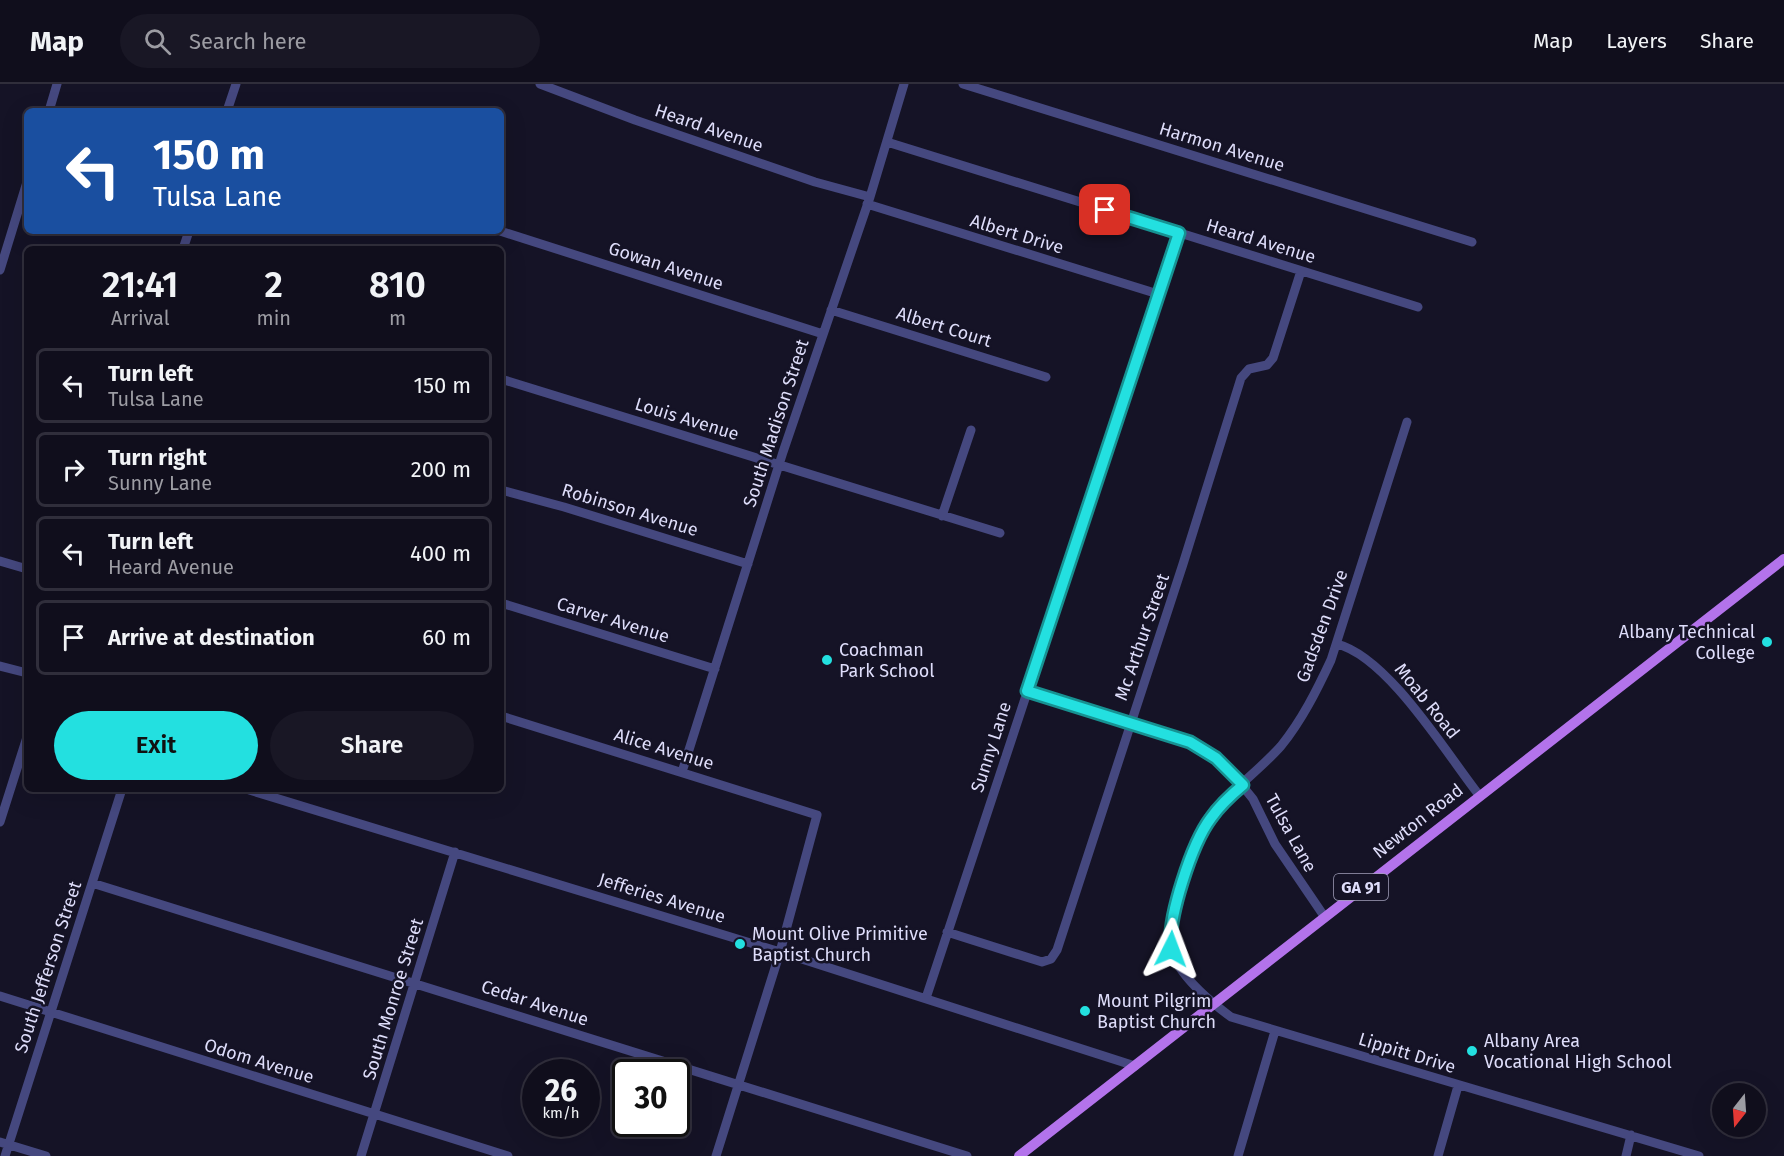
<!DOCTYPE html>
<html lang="en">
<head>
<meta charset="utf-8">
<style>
	:root { --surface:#100e1c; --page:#191725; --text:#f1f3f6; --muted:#9c9ca3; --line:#302e3b; --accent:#23e0e0 }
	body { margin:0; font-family:"Fira Sans",sans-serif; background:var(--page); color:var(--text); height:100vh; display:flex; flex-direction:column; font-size:22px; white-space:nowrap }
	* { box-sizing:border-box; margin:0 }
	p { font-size:20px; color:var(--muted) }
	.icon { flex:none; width:33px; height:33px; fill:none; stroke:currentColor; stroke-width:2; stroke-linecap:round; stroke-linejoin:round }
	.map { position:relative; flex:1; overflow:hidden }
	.panel { position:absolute; left:24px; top:162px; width:480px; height:546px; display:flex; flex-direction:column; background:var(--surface); border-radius:9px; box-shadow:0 6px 24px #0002,0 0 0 2px var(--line) }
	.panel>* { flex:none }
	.top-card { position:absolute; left:24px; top:24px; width:480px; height:126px; border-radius:9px; box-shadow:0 6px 24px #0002,0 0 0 2px var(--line); background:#1a4fa0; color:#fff; overflow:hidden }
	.needle { width:39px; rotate:197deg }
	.fabs { position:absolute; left:1712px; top:999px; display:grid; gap:12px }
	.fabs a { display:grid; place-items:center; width:54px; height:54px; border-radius:50%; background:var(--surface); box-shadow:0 6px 24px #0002,0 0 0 2px var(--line); font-size:30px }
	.speed { position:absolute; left:522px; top:975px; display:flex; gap:12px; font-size:30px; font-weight:700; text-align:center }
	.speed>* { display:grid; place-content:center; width:78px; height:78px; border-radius:50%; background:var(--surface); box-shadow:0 6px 24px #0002,0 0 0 2px var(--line); line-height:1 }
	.speed small { font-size:15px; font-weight:400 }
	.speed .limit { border:3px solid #111; border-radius:9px; background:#fff; color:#111 }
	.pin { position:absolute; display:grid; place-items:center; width:51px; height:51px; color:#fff; margin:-26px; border-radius:12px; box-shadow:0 3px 9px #0006 }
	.me { position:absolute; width:66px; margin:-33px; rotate:3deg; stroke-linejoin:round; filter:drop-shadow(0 0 4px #0008) }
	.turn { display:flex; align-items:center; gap:21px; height:126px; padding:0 30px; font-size:27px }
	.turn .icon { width:78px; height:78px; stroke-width:2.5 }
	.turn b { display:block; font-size:42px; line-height:51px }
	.eta { display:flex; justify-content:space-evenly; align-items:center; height:102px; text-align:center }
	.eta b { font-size:36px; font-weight:600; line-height:42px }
	.action { display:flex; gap:12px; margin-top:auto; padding:12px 30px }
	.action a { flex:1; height:69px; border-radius:36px; background:var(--accent); color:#111; font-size:24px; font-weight:600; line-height:69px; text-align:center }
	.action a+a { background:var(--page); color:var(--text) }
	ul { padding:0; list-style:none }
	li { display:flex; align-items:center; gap:18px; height:75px; margin:0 12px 9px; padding:0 18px; border:3px solid var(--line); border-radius:9px }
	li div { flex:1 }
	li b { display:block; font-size:22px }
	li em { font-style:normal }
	header { display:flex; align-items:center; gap:36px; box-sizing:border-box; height:84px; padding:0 30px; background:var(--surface); border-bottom:2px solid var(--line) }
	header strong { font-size:28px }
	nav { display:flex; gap:33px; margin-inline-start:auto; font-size:21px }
	.search { width:420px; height:54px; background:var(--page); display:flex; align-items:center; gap:15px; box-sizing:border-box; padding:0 21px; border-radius:33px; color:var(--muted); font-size:22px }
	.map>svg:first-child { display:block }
</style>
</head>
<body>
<header>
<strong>Map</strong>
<div class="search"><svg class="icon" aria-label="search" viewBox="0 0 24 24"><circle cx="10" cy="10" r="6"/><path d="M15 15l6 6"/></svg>Search here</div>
<nav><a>Map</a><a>Layers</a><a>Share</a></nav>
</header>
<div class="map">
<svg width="1784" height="1072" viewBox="0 0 1784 1072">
	<rect width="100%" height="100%" fill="#151326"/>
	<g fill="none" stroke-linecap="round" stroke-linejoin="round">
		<path stroke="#45487f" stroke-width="9" d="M 540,0 L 635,36 L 815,98 L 870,113
			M 963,0 L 1472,158
			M 49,27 L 57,0
			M 227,27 L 236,0
			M 887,58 L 1418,223
			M 867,120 L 1158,210
			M 500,147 L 823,250
			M 183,165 L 189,147
			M 0,186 L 27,98
			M 831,226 L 1046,293
			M 501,295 L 1000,449
			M 1407,338 L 1331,576 C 1317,606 1302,636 1281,662 C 1259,687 1230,706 1211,733 C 1198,752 1191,774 1184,796 C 1179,813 1172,831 1169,848 C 1165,881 1208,916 1231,933 L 1699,1072
			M 501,406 L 564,423 L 748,480
			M 942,432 L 971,346
			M 0,477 L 27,485
			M 501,519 L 715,585
			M 1337,560 C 1388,573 1446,669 1479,711
			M 0,582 L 27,589
			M 1027,607 L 1148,647 L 1176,653 L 1202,663 L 1216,673 L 1227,683 L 1253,715 L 1275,760 L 1324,832
			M 501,632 L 817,731 L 780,868 L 716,1072
			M 682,688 L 783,368 L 870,113 L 904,0
			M 246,705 L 780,868 L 1135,982
			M 0,738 L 27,653
			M 92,799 L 967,1072
			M 947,848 L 1042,878 L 1051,875 L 1057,866 L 1183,480 L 1241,294 L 1249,285 L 1267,281 L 1273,274 L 1301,187
			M 0,912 L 508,1072
			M 926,914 L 1179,149
			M 0,1058 L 46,1072
			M 5,1072 L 122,705
			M 361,1072 L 455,768
			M 1238,1072 L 1275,947
			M 1438,1072 L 1458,1002
			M 1626,1072 L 1631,1051"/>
		<path stroke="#b373eb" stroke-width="10" d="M 1019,1072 L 1784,475"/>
	</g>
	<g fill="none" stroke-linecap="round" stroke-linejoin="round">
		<g stroke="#179292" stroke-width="15">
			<path id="route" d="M 1105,126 L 1179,149 L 1027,607 L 1190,658 L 1216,674 L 1243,701 C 1231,711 1220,721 1211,734 C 1192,759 1167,835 1171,865"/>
		</g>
		<use href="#route" stroke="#23e0e0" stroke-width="10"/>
	</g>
	<g fill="#23e0e0" stroke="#151326" stroke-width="2">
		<circle cx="1767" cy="558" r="6"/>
		<circle cx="827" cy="576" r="6"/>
		<circle cx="740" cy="860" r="6"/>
		<circle cx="1085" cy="927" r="6"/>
		<circle cx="1472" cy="967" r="6"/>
	</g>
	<g text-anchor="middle" stroke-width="5" stroke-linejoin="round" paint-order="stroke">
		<rect fill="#151326" stroke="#a2a0ba" stroke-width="1.5" x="1334" y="790" width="54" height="26" rx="4.5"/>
		<g font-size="16" font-weight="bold" fill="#deddfa">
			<text x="1361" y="809">GA 91</text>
		</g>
		<g font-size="18" fill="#deddfa" stroke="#151326">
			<text transform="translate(709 44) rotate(19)" y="6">Heard Avenue</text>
			<text transform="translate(1222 63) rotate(17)" y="6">Harmon Avenue</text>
			<text transform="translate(1017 150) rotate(17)" y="6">Albert Drive</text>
			<text transform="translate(1261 157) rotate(17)" y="6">Heard Avenue</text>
			<text transform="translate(666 182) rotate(18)" y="6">Gowan Avenue</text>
			<text transform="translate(944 243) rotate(17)" y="6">Albert Court</text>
			<text transform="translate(687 335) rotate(17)" y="6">Louis Avenue</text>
			<text transform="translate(776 339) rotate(-72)" y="6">South Madison Street</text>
			<text transform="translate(630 426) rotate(17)" y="6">Robinson Avenue</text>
			<text transform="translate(613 536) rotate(17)" y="6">Carver Avenue</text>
			<text transform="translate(1322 542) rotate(-70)" y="6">Gadsden Drive</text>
			<text transform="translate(1142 553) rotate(-71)" y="6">Mc Arthur Street</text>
			<text transform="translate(1427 617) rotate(51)" y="6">Moab Road</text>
			<text transform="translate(991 663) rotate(-72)" y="6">Sunny Lane</text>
			<text transform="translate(664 665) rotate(17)" y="6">Alice Avenue</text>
			<text transform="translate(1418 737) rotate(-38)" y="6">Newton Road</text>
			<text transform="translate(1291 749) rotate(61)" y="6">Tulsa Lane</text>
			<text transform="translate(662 814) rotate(17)" y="6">Jefferies Avenue</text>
			<text transform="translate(48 883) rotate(-72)" y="6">South Jefferson Street</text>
			<text transform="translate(393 915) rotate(-73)" y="6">South Monroe Street</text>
			<text transform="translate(535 919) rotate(18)" y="6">Cedar Avenue</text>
			<text transform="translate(1407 969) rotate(17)" y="6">Lippitt Drive</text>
			<text transform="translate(259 977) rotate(17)" y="6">Odom Avenue</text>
		</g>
		<g font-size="18" fill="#deddfa" stroke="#151326" text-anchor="start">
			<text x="1755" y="554" text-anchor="end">Albany Technical<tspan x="1755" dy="21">College</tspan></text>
			<text x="839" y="572">Coachman<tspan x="839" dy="21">Park School</tspan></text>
			<text x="752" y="856">Mount Olive Primitive<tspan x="752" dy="21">Baptist Church</tspan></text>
			<text x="1097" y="923">Mount Pilgrim<tspan x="1097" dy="21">Baptist Church</tspan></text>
			<text x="1484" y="963">Albany Area<tspan x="1484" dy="21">Vocational High School</tspan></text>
		</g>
	</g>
</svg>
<div class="fabs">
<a><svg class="needle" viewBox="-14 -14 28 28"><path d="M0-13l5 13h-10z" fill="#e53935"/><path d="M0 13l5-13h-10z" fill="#9c9ca3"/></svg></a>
</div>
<div class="speed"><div>26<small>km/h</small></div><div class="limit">30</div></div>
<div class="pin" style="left:1105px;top:126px;background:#d93025"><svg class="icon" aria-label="arrive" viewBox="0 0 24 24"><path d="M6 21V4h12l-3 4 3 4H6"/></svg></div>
<svg class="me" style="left:1171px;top:865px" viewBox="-20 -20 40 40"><path d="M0-17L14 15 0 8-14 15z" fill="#23e0e0" stroke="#fff" stroke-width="4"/></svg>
<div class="top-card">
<div class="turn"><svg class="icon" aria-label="left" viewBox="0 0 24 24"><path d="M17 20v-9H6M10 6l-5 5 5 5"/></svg><div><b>150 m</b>Tulsa Lane</div></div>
</div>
<section class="panel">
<div class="eta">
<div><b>21:41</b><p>Arrival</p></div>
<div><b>2</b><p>min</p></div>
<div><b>810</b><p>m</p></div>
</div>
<ul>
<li><svg class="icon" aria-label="left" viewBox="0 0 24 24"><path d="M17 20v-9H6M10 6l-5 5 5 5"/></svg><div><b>Turn left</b><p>Tulsa Lane</p></div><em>150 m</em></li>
<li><svg class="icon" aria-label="right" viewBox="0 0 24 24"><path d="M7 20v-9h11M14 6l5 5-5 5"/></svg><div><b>Turn right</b><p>Sunny Lane</p></div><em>200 m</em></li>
<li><svg class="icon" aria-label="left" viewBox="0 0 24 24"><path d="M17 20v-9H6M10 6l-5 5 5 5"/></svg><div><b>Turn left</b><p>Heard Avenue</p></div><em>400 m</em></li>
<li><svg class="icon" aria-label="arrive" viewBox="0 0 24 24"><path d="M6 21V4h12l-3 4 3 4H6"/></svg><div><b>Arrive at destination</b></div><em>60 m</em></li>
</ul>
<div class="action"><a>Exit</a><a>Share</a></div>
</section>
</div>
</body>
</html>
